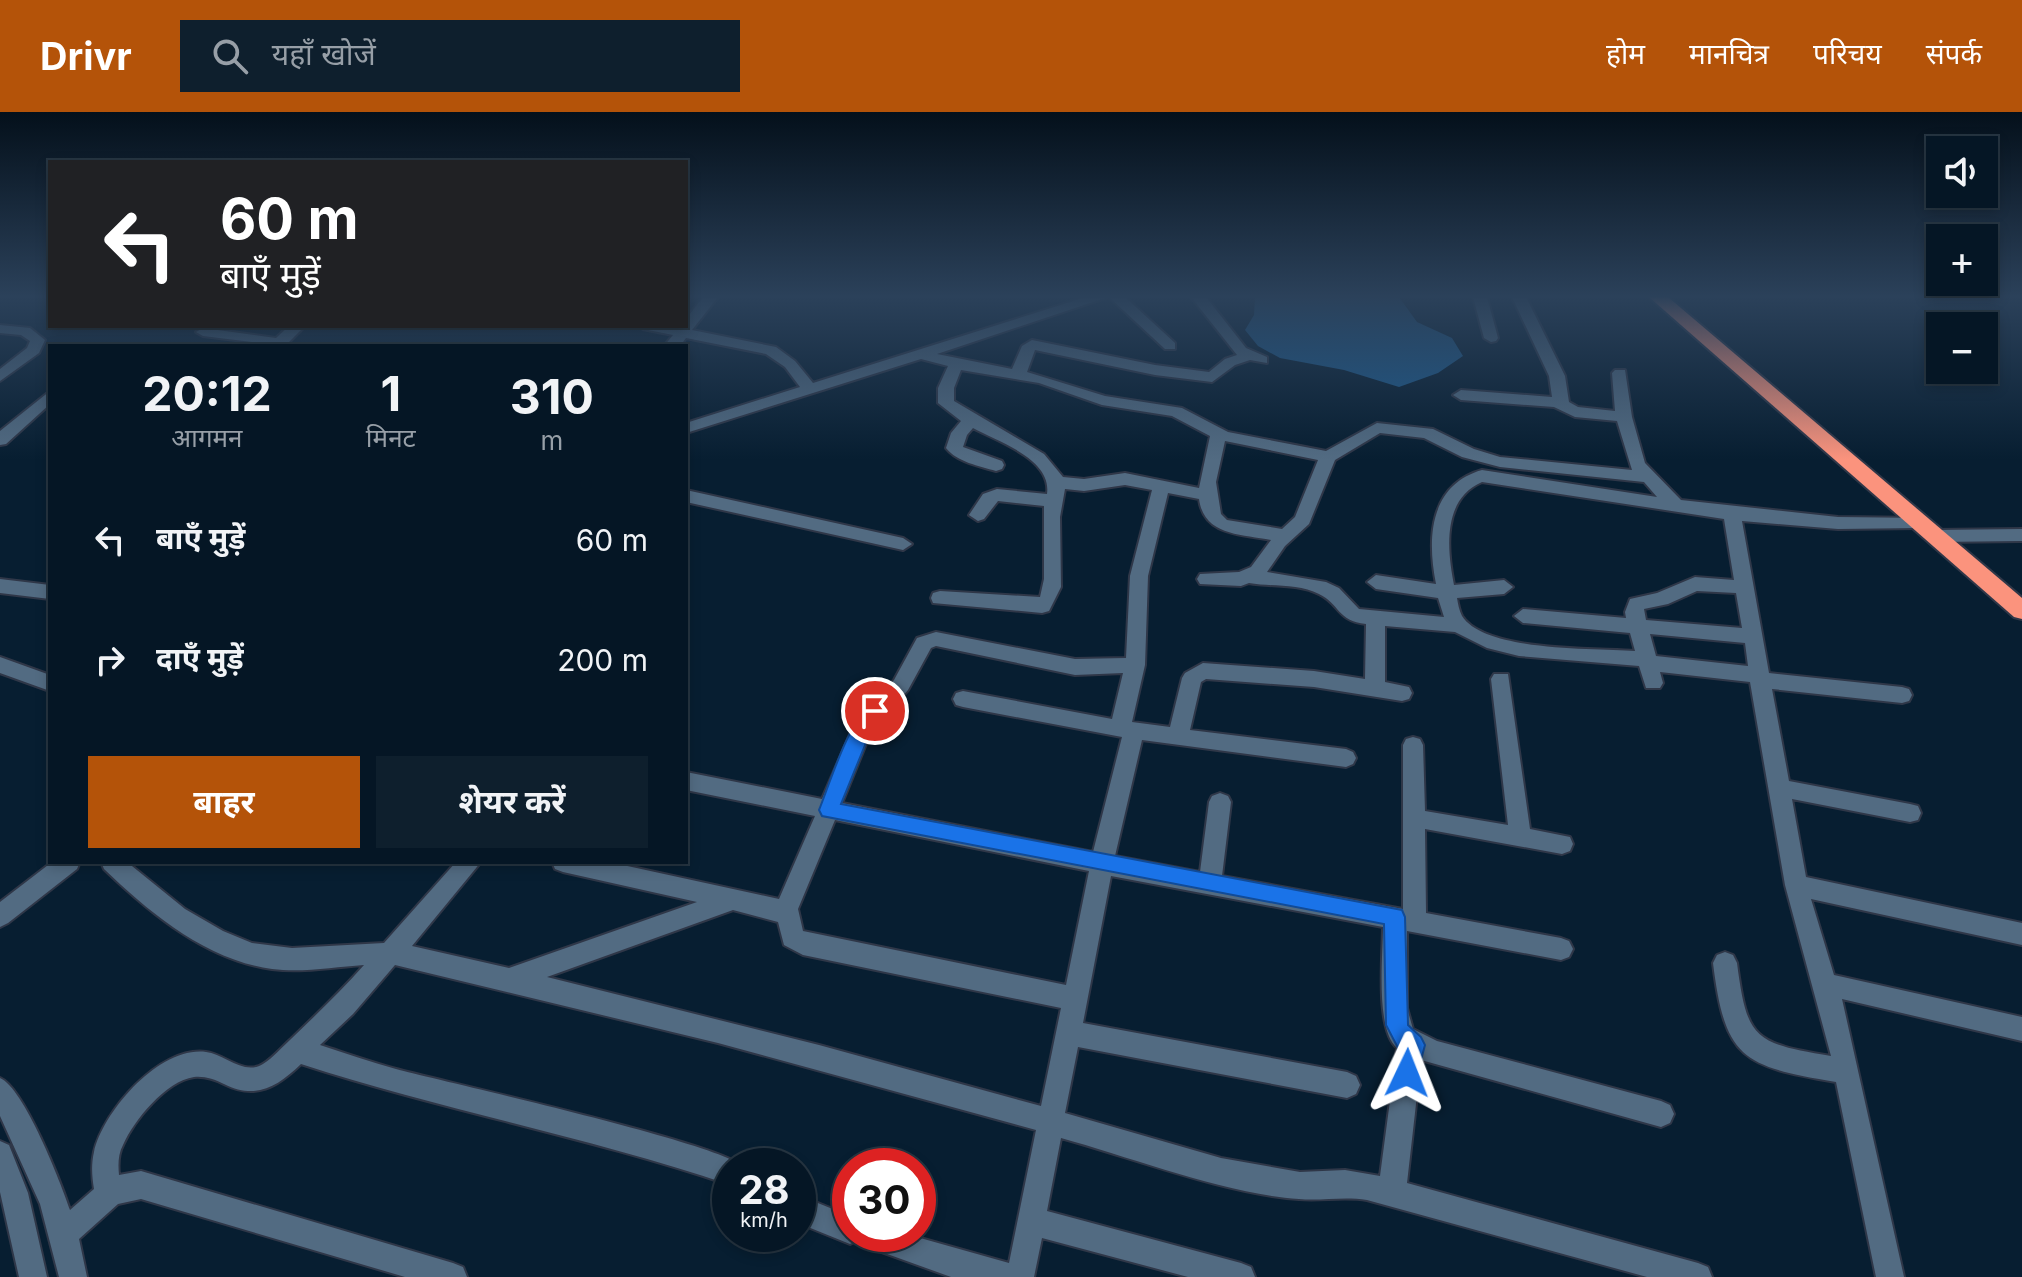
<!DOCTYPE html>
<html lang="hi">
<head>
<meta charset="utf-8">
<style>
	:root { --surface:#051625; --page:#0e1f2d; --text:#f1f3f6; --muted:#979fa7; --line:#263542; --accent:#b45309 }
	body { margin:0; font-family:Inter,"Noto Sans Devanagari",sans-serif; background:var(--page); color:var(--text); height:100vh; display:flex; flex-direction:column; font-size:30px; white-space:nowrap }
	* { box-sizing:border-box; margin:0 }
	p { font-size:26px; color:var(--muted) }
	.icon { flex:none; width:44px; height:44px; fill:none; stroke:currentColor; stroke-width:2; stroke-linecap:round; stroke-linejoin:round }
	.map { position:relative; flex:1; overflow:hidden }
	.side { position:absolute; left:48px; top:232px; width:640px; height:520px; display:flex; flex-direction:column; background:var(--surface); border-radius:0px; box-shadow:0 4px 12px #0003,0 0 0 2px var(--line) }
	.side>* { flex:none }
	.guide { position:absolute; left:48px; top:48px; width:640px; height:168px; border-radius:0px; box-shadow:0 4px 12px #0003,0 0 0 2px var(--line); background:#202124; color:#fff; overflow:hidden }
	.buttons { position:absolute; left:1926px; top:24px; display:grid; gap:16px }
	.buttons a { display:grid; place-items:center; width:72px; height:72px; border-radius:0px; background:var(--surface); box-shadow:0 4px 12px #0003,0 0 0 2px var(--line); font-size:40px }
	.speed { position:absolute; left:712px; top:1036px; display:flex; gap:16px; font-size:40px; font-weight:700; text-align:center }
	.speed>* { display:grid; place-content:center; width:104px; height:104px; border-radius:50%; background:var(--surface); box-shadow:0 4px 12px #0003,0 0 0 2px var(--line); line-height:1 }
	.speed small { font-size:20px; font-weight:400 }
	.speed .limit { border:12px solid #d22; background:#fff; color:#111 }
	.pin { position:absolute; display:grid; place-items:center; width:68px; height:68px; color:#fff; margin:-34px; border:4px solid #fff; border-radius:50%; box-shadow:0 2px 8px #0007 }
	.me { position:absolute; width:88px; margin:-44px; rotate:2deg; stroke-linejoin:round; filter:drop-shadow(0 0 6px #0008) }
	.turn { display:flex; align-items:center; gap:28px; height:168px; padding:0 40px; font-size:36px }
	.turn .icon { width:104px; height:104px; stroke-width:2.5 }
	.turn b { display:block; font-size:56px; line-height:68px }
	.eta { display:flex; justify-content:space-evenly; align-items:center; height:136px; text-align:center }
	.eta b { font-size:48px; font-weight:700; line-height:56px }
	.action { display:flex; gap:16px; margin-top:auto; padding:16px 40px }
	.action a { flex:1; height:92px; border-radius:0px; background:var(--accent); color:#fff; font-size:32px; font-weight:700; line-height:92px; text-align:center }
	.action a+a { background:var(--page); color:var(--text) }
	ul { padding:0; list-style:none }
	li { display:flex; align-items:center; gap:24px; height:120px; padding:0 40px }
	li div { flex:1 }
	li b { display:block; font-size:30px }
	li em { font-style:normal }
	header { display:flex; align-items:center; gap:48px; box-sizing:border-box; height:112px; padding:0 40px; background:var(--accent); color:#fff }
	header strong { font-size:38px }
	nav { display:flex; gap:44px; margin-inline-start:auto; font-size:28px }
	.search { width:560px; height:72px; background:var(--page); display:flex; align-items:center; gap:20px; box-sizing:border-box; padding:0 28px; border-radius:0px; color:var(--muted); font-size:30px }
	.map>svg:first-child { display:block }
</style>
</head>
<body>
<header>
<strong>Drivr</strong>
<div class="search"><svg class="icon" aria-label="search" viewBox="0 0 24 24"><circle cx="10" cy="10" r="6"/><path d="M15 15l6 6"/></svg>यहाँ खोजें</div>
<nav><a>होम</a><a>मानचित्र</a><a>परिचय</a><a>संपर्क</a></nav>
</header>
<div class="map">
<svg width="2022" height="1165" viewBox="0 0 2022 1165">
	<rect width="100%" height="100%" fill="#071e31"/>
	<path fill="#1e5c8f" d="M 1255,185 L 1399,185 L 1417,210 L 1452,226 L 1463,244 L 1438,261 L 1399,275 L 1344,258 L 1280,246 L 1258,234 L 1245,218 L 1254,203 Z"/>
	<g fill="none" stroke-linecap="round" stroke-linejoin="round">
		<g stroke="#2f3748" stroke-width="4">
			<path id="minor" d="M 703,185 L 718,185 L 692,218 L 776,235 L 795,249 L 813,271 L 1086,185 L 1108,185 L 937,242 L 1012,257 L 1022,234 L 1032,228 L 1155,253 L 1209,260 L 1225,247 L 1237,243 L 1191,185 L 1206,185 L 1246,236 L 1267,245 L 1267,251 L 1250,248 L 1235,253 L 1212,270 L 1155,263 L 1035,238 L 1027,260 L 1105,284 L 1182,296 L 1228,320 L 1326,339 L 1377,311 L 1433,317 L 1474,337 L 1500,345 L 1632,358 L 1617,309 L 1575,305 L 1554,295 L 1461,288 L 1453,283 L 1461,278 L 1552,285 L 1549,264 L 1512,185 L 1526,185 L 1565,264 L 1569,290 L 1578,295 L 1615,299 L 1612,261 L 1615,258 L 1625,258 L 1632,305 L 1645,351 L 1681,388 L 1838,405 L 1925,406 L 1928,410 L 1925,414 L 1919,416 L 1838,417 L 1742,409 L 1769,561 L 1902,575 L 1909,577 L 1912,583 L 1909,589 L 1902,591 L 1772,577 L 1789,669 L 1910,692 L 1918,694 L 1921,701 L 1918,708 L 1910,710 L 1792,687 L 1806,765 L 2022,811 L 2022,833 L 1811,787 L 1834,863 L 2022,905 L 2022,929 L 1842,887 L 1904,1165 L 1876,1165 L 1836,970 C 1743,954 1725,948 1713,851 L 1717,843 L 1725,840 L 1733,843 L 1737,851 C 1747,928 1754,931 1831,944 L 1785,773 L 1750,570 L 1660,560 L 1663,571 L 1660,576 L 1646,576 L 1639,554 L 1519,544 L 1487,536 L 1455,520 L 1385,514 L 1385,570 L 1409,575 L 1412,581 L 1409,587 L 1402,589 L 1314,575 L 1206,567 L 1201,570 L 1190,618 L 1346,637 L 1353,640 L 1356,646 L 1353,652 L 1346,655 L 1142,628 L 1115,744 L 1200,760 L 1209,690 L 1212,684 L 1220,681 L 1228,684 L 1231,690 L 1222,764 L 1403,797 L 1403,633 L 1406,627 L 1413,625 L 1420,627 L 1423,633 L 1425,699 L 1508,713 L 1491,567 L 1494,562 L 1508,562 L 1530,717 L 1570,725 L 1573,732 L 1570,739 L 1562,742 L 1425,717 L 1426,801 L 1561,826 L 1569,829 L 1573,837 L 1569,845 L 1561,848 L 1407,819 L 1407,896 L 1413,917 L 1437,929 L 1661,989 L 1670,993 L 1674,1002 L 1670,1011 L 1661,1015 L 1421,948 L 1407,1071 L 1698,1151 L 1708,1155 L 1712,1165 L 1647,1165 L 1367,1088 C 1344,1084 1322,1089 1299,1087 C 1226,1082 1133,1046 1061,1026 L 1047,1099 L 1241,1151 L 1251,1155 L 1255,1165 L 1188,1165 L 1042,1126 L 1034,1165 L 951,1165 L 854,1130 L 850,1132 L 798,1111 L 798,1083 L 850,1104 L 850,1122 L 906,1122 L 1009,1151 L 1036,1018 L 718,931 L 395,853 L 353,902 L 320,933 C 345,941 371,950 396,957 C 445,970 723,1032 741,1054 L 730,1054 L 730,1073 C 589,1025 442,998 301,952 C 277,975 256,988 224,972 C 214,967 205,964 194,965 C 166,969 134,1008 123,1033 C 118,1042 118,1053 119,1063 L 141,1059 L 453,1151 L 463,1155 L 467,1165 L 405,1165 L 141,1087 L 118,1092 L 79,1127 L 87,1165 L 59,1165 L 40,1092 L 0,1004 L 0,966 C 24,976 61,1071 70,1098 L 94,1077 C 92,1065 91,1053 94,1040 C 103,1000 159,934 206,940 C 224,942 244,964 263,952 C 273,946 282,935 291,927 C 316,903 341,879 364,853 C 334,855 302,861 272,857 C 206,848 150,801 104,757 L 101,750 L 127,750 L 185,797 L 223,819 L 252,831 L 292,836 L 384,831 L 456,750 L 481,750 L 412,834 L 509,856 L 697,790 L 563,760 L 555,757 L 552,750 L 609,750 L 779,787 L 815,704 L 686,678 L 686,660 L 822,687 L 855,611 L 894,568 L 917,526 L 936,520 L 1075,547 L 1126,546 L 1130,464 L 1152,378 L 1125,373 L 1084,379 L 1065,377 L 1060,405 L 1061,475 L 1049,499 L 1042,501 L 933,491 L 931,486 L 933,481 L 940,479 L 1040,485 L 1044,467 L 1044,394 L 998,389 L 984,407 L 978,409 L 969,403 L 983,382 L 997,377 L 1047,382 C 1052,347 999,330 973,316 L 967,323 L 963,335 L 1002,349 L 1004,353 L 1002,357 L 996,359 C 979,354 957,350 946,336 L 951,321 L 961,309 L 938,291 L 938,276 L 948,254 L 921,247 L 686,321 L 686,311 L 800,275 L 785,255 L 766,242 L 686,226 L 680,234 L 664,234 L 673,223 L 643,217 L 641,214 L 686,214 L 686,207 ZM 961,258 L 1039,271 L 1102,293 L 1172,304 L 1210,324 L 1199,376 L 1125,361 L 1084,367 L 1063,365 L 1044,342 L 954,289 L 954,276 ZM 1380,321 L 1424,326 L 1462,345 L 1500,355 L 1644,370 L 1657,385 L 1482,358 C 1429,373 1427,427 1436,472 L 1376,463 L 1367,470 L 1376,477 L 1438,486 L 1444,505 L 1359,497 L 1339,476 L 1326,470 L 1267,460 L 1285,434 L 1309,412 L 1335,348 ZM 1225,329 L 1318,348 L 1295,405 L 1282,417 L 1227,408 L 1221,402 L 1216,370 ZM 1482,370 L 1724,407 L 1734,468 L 1695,465 L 1657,481 L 1630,487 L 1625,500 L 1626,506 L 1523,497 L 1514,504 L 1523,511 L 1630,521 L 1635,539 C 1595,536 1485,540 1462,504 C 1459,498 1458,492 1457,486 L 1504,482 L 1513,475 L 1504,468 L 1454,473 C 1447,438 1442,387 1482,370 ZM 1168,381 L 1199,387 C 1204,424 1241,422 1271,428 L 1251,455 L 1239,460 L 1200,462 L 1197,467 L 1200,472 L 1241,474 L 1249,471 C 1271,475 1298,471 1319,482 C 1340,492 1337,509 1366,512 L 1365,567 L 1314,559 L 1203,551 L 1185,561 L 1182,566 L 1170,615 L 1132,610 L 1145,553 L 1148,464 ZM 1697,479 L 1736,481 L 1742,516 L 1646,508 L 1644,497 L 1668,492 ZM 1650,522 L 1745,531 L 1748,554 L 1656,544 ZM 936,534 L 1075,563 L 1123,561 L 1112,607 L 963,579 L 956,581 L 953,587 L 956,593 L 963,595 L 1122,625 L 1093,740 L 842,691 L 870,622 L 908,578 L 931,536 ZM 835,708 L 1089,759 L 1066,873 L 803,819 L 798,797 ZM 1111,764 L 1383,815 C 1383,843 1375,917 1397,936 L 1380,1064 L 1345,1058 L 1300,1060 L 1221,1046 L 1065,1001 L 1078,935 L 1347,986 L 1356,982 L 1360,973 L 1356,964 L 1347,960 L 1083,911 ZM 733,798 L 778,810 L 784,833 L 803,843 L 1061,896 L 1041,994 L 819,933 L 547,865 Z
				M 1109,185 L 1125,185 L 1175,231 L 1175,237 L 1165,237 Z
				M 1473,185 L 1487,185 L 1498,226 L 1496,229 L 1491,230 L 1484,226 Z
				M 0,213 L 30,216 L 45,228 L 39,241 L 0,269 L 0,257 L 27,236 L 30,229 L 21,223 L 0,221 Z
				M 289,214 L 305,214 L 285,234 L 203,224 L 196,220 L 203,216 L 276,226 Z
				M 50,279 L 50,292 L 6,332 L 0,333 L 0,319 Z
				M 686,378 L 903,426 L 912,432 L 903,438 L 686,390 Z
				M 2022,417 L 2022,429 L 1935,430 L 1926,424 L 1935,418 Z
				M 0,467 L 50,473 L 50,487 L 0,481 Z
				M 0,545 L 50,563 L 50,579 L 0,561 Z
				M 52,750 L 80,750 L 77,757 L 8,811 L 0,815 L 0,790 Z
				M 0,1029 L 9,1033 L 28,1081 L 47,1165 L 19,1165 L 0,1080 Z"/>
		</g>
		<g stroke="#2f3748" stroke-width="4">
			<path id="highway" d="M 1649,185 L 1668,185 L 2022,486 L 2022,507 L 2014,505 Z"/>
		</g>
		<use href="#minor" fill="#526b82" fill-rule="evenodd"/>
		<use href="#highway" fill="#fb937d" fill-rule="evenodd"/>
	</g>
	<linearGradient id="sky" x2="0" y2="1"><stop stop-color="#04101b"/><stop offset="0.53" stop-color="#2b415a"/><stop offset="1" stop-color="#2b415a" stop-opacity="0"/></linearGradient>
	<rect width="2022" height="348" fill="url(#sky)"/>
	<path fill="#1a73e8" stroke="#114b97" stroke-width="2" d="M 875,591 L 885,599 L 870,621 L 841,692 L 1402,798 L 1405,805 L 1408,913 L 1421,925 L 1425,933 L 1415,970 L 1407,973 L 1398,970 L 1395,961 L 1398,936 L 1386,913 L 1384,812 L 822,704 L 819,698 C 829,674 851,600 875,591 Z"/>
</svg>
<div class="buttons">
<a><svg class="icon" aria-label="sound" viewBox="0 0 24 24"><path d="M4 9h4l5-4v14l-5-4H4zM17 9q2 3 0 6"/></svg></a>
<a>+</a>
<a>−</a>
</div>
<div class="speed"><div>28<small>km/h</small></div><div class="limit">30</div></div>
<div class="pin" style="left:875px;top:599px;background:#d93025"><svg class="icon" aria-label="arrive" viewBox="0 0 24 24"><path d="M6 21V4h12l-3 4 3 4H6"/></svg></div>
<svg class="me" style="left:1407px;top:961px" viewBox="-20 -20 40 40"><path d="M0-17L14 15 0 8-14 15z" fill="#1a73e8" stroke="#fff" stroke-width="4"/></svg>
<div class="guide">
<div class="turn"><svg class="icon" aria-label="left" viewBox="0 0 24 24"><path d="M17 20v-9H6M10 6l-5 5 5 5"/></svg><div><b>60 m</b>बाएँ मुड़ें</div></div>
</div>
<section class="side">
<div class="eta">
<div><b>20:12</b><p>आगमन</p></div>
<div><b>1</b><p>मिनट</p></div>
<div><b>310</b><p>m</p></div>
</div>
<ul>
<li><svg class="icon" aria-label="left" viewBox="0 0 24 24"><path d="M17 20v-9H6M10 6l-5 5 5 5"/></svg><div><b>बाएँ मुड़ें</b></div><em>60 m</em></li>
<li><svg class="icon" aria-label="right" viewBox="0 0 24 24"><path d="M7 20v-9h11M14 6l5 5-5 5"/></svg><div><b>दाएँ मुड़ें</b></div><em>200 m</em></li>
</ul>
<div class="action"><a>बाहर</a><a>शेयर करें</a></div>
</section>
</div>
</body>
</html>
